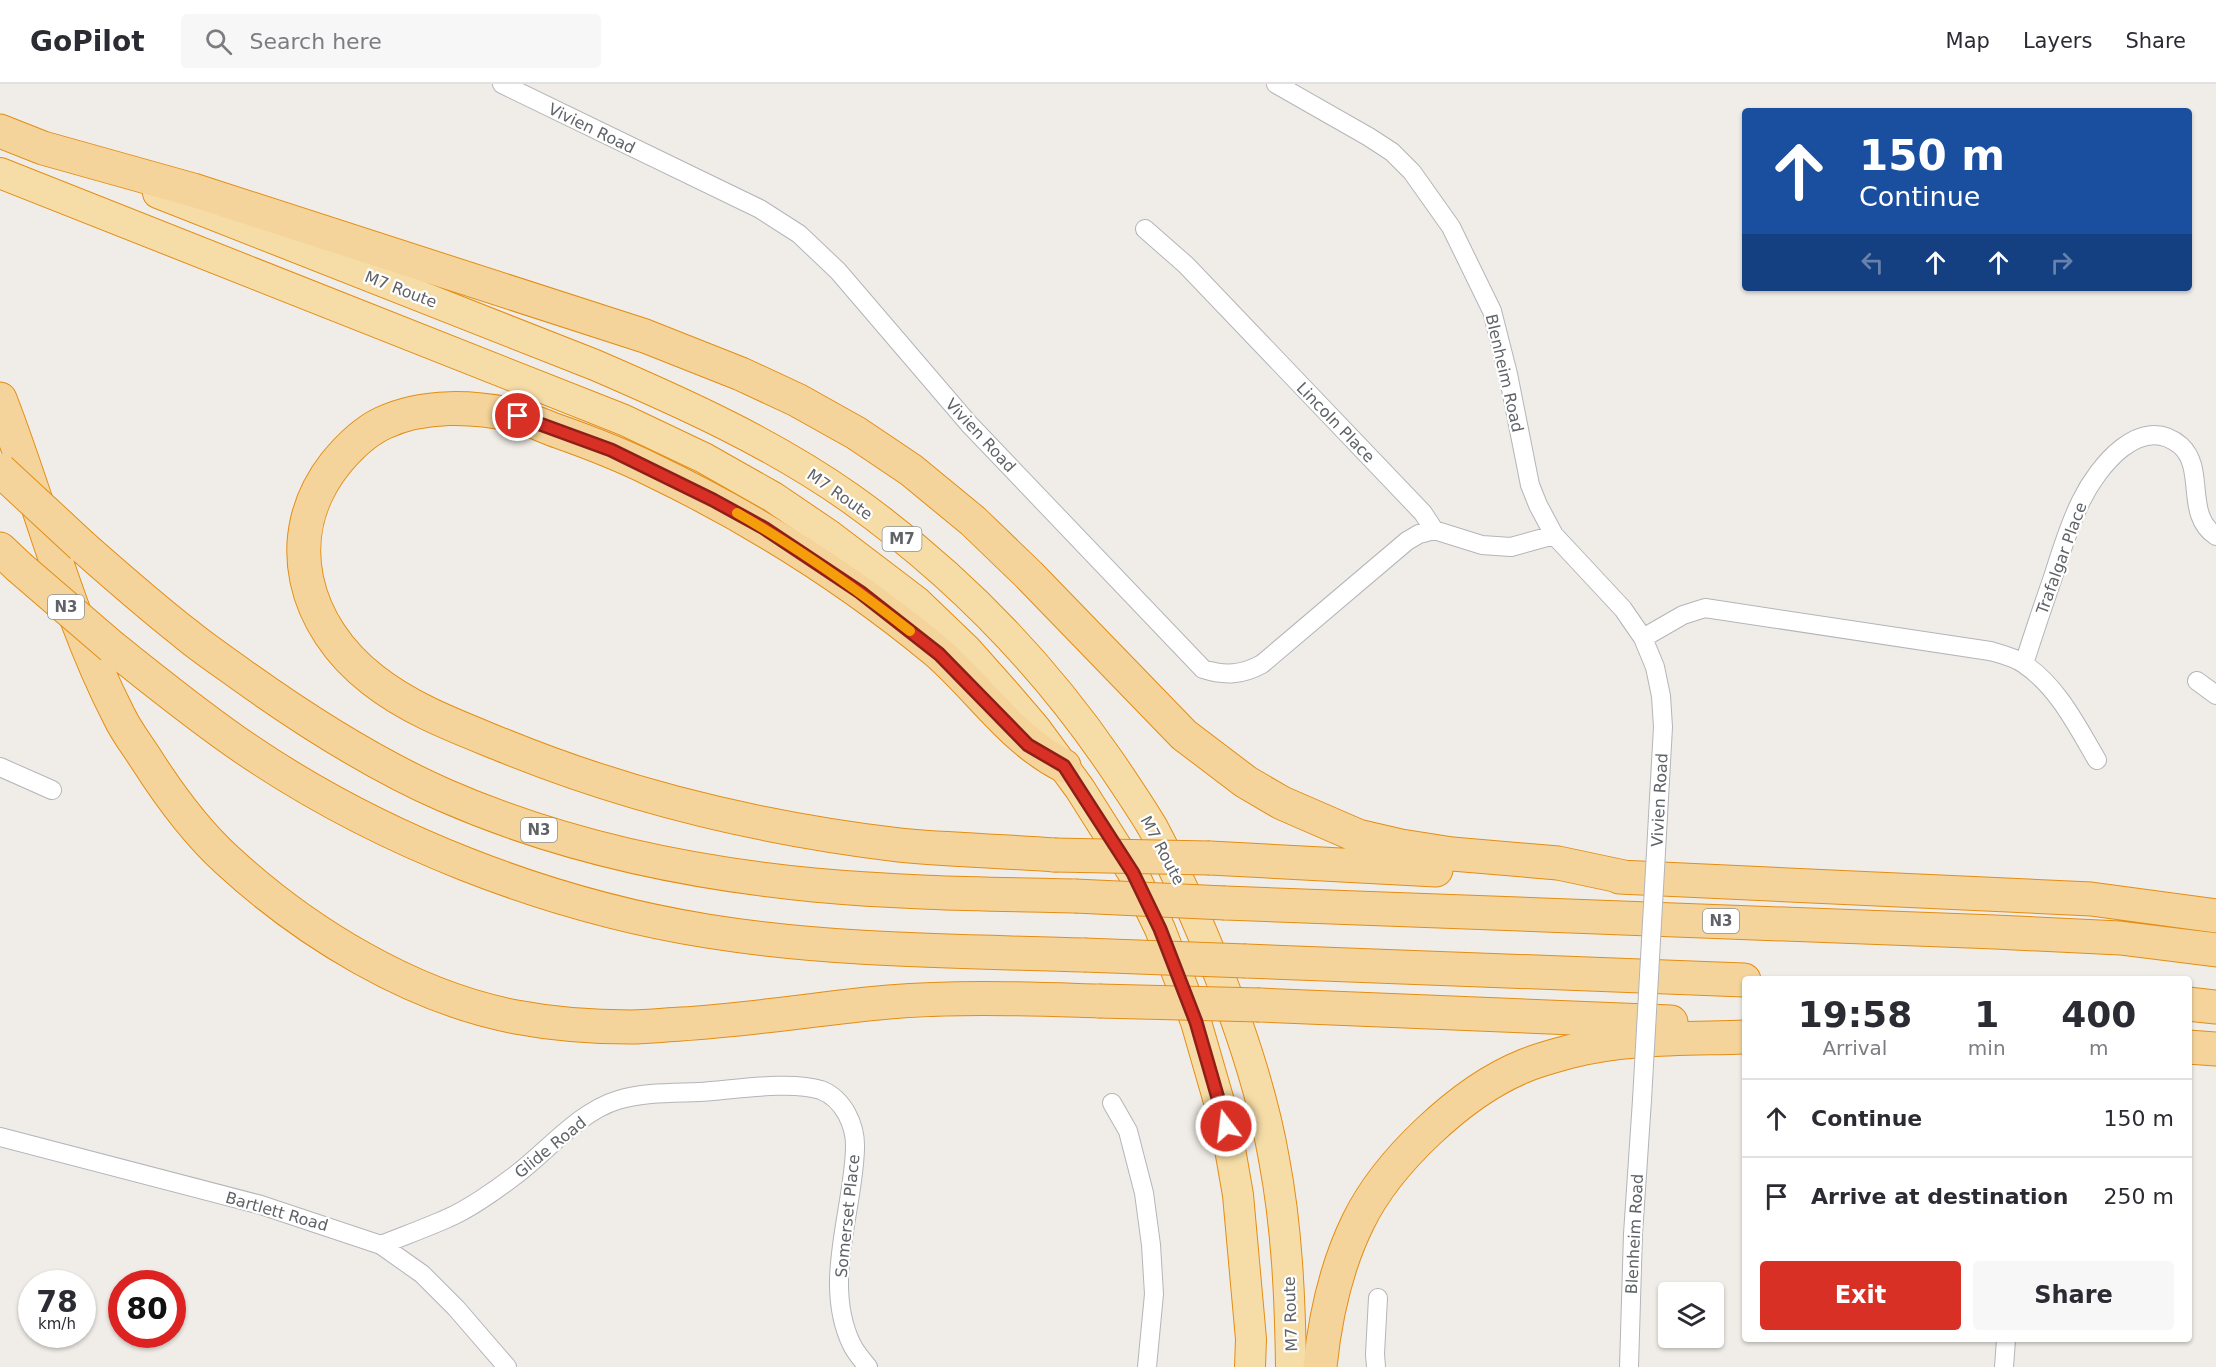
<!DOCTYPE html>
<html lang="en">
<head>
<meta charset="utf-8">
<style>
	:root { --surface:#fff; --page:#f7f7f7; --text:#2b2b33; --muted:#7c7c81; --line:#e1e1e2; --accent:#d93025 }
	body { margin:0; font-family:"DejaVu Sans",sans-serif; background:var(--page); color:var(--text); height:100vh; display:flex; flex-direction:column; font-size:22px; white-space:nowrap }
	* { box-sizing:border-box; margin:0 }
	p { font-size:20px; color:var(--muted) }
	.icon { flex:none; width:33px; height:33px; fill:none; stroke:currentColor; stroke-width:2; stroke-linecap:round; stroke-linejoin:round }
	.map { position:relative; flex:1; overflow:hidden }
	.details { position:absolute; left:1742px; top:892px; width:450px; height:366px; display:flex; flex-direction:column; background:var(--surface); border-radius:6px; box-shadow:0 2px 4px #0004 }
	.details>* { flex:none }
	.guide { position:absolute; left:1742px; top:24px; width:450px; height:183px; border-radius:6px; box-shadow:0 2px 4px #0004; background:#1a4fa0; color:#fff; overflow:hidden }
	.fabs { position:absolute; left:1658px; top:1198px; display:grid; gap:12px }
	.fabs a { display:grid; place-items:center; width:66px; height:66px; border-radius:6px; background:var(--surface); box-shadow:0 2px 4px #0004; font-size:30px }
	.speed { position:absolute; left:18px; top:1186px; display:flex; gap:12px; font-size:30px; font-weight:700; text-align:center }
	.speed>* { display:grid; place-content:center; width:78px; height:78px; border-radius:50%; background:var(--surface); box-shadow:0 2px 4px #0004; line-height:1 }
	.speed small { font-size:15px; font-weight:400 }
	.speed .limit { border:9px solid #d22; background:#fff; color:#111 }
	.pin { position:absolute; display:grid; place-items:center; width:51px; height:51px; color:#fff; margin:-26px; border:3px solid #fff; border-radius:50%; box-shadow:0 2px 6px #0007 }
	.me { position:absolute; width:66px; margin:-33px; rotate:345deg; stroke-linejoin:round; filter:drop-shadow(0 0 4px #0008) }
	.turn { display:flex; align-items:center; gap:21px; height:126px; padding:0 18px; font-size:27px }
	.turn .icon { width:78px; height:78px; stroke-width:2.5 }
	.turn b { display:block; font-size:42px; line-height:51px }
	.lanes { display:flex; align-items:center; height:57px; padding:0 18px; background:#0003; justify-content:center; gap:30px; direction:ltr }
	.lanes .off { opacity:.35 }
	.eta { display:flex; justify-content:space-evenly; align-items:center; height:102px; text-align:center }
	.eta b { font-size:36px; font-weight:600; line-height:42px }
	.cta { display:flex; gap:12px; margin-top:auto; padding:12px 18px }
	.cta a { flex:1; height:69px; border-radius:6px; background:var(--accent); color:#fff; font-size:24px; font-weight:600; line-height:69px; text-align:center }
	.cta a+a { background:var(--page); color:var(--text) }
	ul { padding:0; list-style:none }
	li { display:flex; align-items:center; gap:18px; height:78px; padding:0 18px; border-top:2px solid var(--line) }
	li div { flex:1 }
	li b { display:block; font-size:22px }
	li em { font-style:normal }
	header { display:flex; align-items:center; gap:36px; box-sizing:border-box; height:84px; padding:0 30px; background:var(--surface); border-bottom:2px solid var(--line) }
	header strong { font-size:28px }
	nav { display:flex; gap:33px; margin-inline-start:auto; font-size:21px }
	.search { width:420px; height:54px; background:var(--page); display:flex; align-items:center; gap:15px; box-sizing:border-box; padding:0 21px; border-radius:6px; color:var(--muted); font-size:22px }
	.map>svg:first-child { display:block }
</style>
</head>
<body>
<header>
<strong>GoPilot</strong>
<div class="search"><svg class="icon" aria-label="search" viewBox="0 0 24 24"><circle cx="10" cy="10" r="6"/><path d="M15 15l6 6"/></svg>Search here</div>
<nav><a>Map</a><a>Layers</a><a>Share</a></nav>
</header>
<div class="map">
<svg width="2216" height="1283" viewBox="0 0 2216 1283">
	<rect width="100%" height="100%" fill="#f0ede8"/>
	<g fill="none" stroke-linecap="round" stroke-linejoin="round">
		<g stroke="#b3b5b9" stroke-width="20">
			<path id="minor" d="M 502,0 L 760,125 L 799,150 L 838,187 L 969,340 L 1203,585 C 1225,592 1242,591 1262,580 L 1407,457 L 1419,450 L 1434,446
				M 1276,0 L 1369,53 L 1392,68 L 1412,88 L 1451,143 L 1492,227 L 1508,290 L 1530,401 L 1538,421 L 1554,451 L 1623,525 L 1643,554 L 1655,583 L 1661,612 L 1663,643 L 1657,750
				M 1145,145 L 1186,181 L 1423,429 L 1434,446 L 1482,461 L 1511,463 L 1554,451
				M 1643,554 L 1683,531 L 1705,524 L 1990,567 C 2001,570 2014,573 2024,580 C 2058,603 2077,642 2097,676
				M 2024,580 C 2033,551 2043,522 2053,493 C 2061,468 2069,441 2081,417 C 2097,384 2141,327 2181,362 C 2206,385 2184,431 2216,452
				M 2197,597 L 2216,611
				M 0,683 L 52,706
				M 1112,1019 L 1128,1047 L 1144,1109 L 1151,1161 L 1154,1210 L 1147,1283
				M 0,1053 L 261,1121 L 381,1161 L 422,1190 L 456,1224 L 507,1283
				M 381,1161 C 403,1152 426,1144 448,1134 C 467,1126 496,1106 513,1093 C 546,1069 578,1028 618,1016 C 644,1008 673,1009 699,1008 C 733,1006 790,996 821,1006 C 844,1015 856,1042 855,1065 C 853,1129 822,1200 852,1261 C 856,1269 862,1276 868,1283
				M 1376,1283 L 1375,1270 L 1378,1214
				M 1629,1283 L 1633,1150 L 1642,1016
				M 2004,1283 L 2006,1256"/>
		</g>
		<g stroke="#e48d14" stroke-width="32">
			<path id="trunk" d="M 0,89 L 624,336 L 704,374 L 773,413 L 829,451 L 917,518 L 966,565 L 1006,610 L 1036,645 L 1080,705 L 1133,789 L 1160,845 L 1196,938 L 1226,1042 L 1238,1111 L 1251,1255 L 1250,1283
				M 158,109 L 595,281 C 683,319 772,359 850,414 C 951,486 1040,576 1110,678 C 1125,700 1140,722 1153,744 C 1179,793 1200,842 1220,893 C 1243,952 1263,1012 1274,1075 C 1287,1144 1290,1213 1291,1283"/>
		</g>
		<g stroke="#e48d14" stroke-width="35">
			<path id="motorway" d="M 0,47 L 43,64 L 193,106 L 645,252 L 741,290 L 797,316 L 856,349 L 911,386 L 973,437 L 1029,491 L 1184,651 L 1246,698 L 1282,719 L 1358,752 L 1401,762 L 1452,770 L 1558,779 L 1624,793
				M 0,315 C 41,420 67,531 119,632 C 126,647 137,661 146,675 C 169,711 195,747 227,776 C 305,848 411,913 516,933 C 553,940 593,943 631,943 C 647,943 664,941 681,940 C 751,936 820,924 889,918 C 959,912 1029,915 1099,917
				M 82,462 C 116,492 150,522 186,550 C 204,565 224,578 243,592 C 306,637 373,680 444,711 C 560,762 689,789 814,801 C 900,809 988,810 1075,812
				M 0,465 L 19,483
				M 112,563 C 156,598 200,634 246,665 C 380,756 546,821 707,847 C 831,867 958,867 1084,871
				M 1054,771 C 1003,767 950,766 899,761 C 764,745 629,713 502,661 C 458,643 411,626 373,596 C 304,543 278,453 335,380 C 348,364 364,348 383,339 C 424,320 474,322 517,332 C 531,336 546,343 560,348 C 591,359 622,371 652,386 C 754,435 849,495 936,567 C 980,605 1011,655 1064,682
				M 1210,774 L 1436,786
				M 1619,793 L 2091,815 L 2216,832
				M 1225,819 L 1995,848 L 2120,854 L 2216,866
				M 1246,877 L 1744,896
				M 2188,920 L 2216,923
				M 1260,921 L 1671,938
				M 2188,963 L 2216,965
				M 1320,1283 C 1325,1233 1336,1183 1358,1138 C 1387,1078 1462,1007 1524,982 C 1538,976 1554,972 1568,968 C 1623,953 1688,955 1744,953"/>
		</g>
		<use href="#minor" stroke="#fff" stroke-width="18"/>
		<use href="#trunk" stroke="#f6dda7" stroke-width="30"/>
		<use href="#motorway" stroke="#f4d49a" stroke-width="33"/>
		<g stroke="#b3b5b9" stroke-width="20" stroke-linecap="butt">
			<path id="minor-bridge" d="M 1642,1016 L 1657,750"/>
		</g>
		<g stroke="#e48d14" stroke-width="35" stroke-linecap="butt">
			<path id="motorway-bridge" d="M 0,386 L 82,462
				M 19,483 L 112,563
				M 1054,771 L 1210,774
				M 1075,812 L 1225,819
				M 1084,871 L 1246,877
				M 1099,917 L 1260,921"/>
		</g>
		<use href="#minor-bridge" stroke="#fff" stroke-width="18"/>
		<use href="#motorway-bridge" stroke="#f4d49a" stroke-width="33"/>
	</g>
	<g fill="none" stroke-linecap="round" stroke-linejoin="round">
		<g stroke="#8d1f18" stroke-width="15">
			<path id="route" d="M 518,332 L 611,366 L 713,416 L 764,444 L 860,508 L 939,570 L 1028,661 L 1064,682 L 1133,789 L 1160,845 L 1196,938 L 1226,1042"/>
		</g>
		<use href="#route" stroke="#d93025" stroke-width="10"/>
		<path stroke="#f59e0b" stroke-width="10" d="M 737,429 C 798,464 855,504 910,547"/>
	</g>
	<g text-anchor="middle" stroke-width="4.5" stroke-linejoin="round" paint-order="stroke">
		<g fill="#fff" stroke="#8f9295" stroke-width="1.5">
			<rect x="882.5" y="443" width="39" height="24" rx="4.5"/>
			<rect x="48" y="511" width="36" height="24" rx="4.5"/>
			<rect x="521" y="734" width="36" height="24" rx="4.5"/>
			<rect x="1703" y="825" width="36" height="24" rx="4.5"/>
		</g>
		<g font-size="15" font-weight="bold" fill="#5f6367">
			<text x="902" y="460">M7</text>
			<text x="66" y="528">N3</text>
			<text x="539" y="751">N3</text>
			<text x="1721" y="842">N3</text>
		</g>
		<g font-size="16" fill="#5f6367" stroke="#fff">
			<text transform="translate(592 44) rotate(26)" y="6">Vivien Road</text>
			<text transform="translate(401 205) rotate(21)" y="6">M7 Route</text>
			<text transform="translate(1505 289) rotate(77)" y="6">Blenheim Road</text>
			<text transform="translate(1336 338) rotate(46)" y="6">Lincoln Place</text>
			<text transform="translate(981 351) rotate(47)" y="6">Vivien Road</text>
			<text transform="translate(840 410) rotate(35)" y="6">M7 Route</text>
			<text transform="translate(2061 474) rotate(-70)" y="6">Trafalgar Place</text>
			<text transform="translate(1659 716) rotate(-87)" y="6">Vivien Road</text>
			<text transform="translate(1163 766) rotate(62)" y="6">M7 Route</text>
			<text transform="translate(550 1063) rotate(-39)" y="6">Glide Road</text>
			<text transform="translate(277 1127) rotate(16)" y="6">Bartlett Road</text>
			<text transform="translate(847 1132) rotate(-84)" y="6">Somerset Place</text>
			<text transform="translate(1634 1150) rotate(-87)" y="6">Blenheim Road</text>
			<text transform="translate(1290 1230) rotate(-92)" y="6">M7 Route</text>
		</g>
	</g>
</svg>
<div class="fabs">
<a><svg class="icon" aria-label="layers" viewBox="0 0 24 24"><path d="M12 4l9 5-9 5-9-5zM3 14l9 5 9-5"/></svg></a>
</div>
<div class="speed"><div>78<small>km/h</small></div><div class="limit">80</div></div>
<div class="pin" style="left:518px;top:332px;background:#d93025"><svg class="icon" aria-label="arrive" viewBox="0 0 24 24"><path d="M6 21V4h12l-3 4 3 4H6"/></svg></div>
<svg class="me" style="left:1226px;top:1042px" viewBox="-20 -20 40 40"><circle r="17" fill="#d93025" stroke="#fff" stroke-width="3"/><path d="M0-11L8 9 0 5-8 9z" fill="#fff"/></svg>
<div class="guide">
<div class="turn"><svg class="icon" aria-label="ahead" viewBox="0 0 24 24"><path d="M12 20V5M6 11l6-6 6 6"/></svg><div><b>150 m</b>Continue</div></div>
<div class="lanes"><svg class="icon off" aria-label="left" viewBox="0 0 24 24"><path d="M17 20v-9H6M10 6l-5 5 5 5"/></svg><svg class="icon" aria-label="ahead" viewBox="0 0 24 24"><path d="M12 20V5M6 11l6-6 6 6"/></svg><svg class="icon" aria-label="ahead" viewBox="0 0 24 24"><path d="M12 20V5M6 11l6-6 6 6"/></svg><svg class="icon off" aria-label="right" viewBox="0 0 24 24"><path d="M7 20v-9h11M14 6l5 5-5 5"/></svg></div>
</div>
<section class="details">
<div class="eta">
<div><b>19:58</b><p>Arrival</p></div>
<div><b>1</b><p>min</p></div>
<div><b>400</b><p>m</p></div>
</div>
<ul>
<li><svg class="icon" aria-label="ahead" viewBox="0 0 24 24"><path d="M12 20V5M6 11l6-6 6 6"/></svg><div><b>Continue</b></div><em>150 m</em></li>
<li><svg class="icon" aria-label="arrive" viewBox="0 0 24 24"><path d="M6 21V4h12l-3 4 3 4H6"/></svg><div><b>Arrive at destination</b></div><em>250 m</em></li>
</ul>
<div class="cta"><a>Exit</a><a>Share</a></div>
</section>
</div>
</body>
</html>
